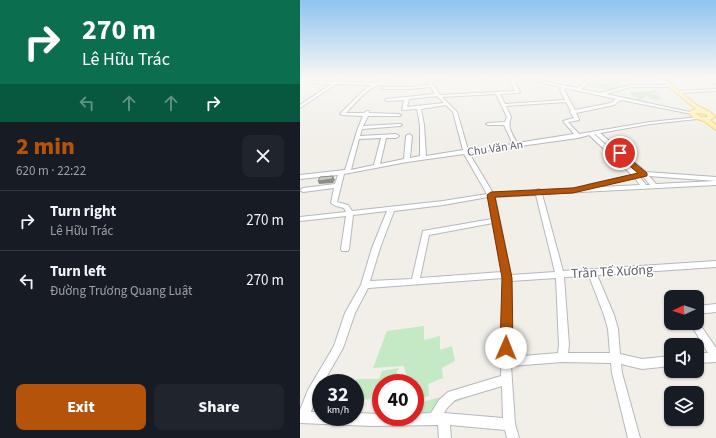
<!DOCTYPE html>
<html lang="en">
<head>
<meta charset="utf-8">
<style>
	:root { --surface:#171b24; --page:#20242c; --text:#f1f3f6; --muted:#9ea1a6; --line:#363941; --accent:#b45309 }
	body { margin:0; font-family:"Source Sans 3",sans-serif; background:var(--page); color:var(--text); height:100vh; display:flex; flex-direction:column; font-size:15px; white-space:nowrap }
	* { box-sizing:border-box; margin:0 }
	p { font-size:13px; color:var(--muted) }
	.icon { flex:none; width:22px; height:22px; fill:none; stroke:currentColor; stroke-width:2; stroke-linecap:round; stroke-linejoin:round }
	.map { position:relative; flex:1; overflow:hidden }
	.side { display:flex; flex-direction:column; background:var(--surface); width:300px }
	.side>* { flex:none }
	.banner { background:#0b6e4f; color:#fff; overflow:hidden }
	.needle { width:26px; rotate:267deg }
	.tools { position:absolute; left:364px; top:290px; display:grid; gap:8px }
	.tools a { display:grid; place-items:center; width:40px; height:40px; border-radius:8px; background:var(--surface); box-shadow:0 1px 3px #0004; font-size:20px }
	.speed { position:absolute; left:12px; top:374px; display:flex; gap:8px; font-size:20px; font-weight:700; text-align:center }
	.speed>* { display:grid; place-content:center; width:52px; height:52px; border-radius:50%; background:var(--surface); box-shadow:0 1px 3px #0004; line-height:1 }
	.speed small { font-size:10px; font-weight:400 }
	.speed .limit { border:6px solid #d22; background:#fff; color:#111 }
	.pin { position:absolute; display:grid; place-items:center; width:34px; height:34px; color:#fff; margin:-17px; border:2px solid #fff; border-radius:50%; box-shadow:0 1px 4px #0007 }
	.me { position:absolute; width:44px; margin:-22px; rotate:1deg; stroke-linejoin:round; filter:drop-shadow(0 0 3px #0008) }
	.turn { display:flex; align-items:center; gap:14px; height:84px; padding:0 16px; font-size:18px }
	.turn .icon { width:52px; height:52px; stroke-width:2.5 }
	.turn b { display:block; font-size:28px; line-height:34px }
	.lanes { display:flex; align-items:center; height:38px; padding:0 16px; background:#0003; justify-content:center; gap:20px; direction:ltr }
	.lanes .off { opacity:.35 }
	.round { display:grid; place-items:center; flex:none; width:42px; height:42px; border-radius:8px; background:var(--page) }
	.summary { display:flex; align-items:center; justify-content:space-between; height:68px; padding:0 16px }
	h1 { font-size:24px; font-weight:800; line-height:30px; color:var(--accent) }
	.action { display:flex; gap:8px; margin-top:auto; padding:8px 16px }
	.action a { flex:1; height:46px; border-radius:8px; background:var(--accent); color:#fff; font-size:16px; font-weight:800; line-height:46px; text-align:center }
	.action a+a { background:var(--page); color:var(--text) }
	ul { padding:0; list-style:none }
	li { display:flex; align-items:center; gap:12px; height:60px; padding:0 16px; border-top:1px solid var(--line) }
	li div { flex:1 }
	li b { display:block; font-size:15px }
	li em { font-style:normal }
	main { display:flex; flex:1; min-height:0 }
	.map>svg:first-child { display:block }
</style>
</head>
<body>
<main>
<section class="side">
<div class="banner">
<div class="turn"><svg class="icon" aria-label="right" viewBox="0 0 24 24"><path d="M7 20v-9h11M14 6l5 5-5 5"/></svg><div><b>270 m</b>Lê Hữu Trác</div></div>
<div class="lanes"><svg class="icon off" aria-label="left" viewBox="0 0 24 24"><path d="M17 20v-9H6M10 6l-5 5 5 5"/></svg><svg class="icon off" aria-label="ahead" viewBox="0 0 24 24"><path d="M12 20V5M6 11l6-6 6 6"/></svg><svg class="icon off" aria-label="ahead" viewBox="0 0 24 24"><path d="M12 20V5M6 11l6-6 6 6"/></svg><svg class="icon" aria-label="right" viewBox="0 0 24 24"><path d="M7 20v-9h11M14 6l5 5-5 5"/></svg></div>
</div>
<div class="summary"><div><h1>2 min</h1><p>620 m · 22:22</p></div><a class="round"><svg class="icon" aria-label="close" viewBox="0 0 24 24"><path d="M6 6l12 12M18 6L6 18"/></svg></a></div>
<ul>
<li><svg class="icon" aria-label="right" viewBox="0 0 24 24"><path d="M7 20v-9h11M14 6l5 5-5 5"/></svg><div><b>Turn right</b><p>Lê Hữu Trác</p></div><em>270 m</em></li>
<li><svg class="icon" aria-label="left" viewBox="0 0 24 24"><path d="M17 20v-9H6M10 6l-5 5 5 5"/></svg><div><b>Turn left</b><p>Đường Trương Quang Luật</p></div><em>270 m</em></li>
</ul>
<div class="action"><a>Exit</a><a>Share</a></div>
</section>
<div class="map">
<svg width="416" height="438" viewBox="0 0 416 438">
	<rect width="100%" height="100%" fill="#f1efe8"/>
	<path fill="#c5e8c5" d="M 291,80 L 299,80 L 303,84 L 309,84 L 307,81 L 318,81 L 322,83 L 309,84 L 330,86 L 312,90 L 285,85 Z
		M 355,90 L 358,93 L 351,93 L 353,95 L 359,95 L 361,99 L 353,100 L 347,96 L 341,101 L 334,100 L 338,97 L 332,96 L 329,92 L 344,91 L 350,92 L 349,91 Z
		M 124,326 L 124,340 L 140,336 L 140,350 L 152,346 L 155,361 L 142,368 L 143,378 L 128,384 L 129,396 L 115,400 L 115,383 L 108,383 L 104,366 L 73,368 L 87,331 Z
		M 99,368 L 97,371 L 97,383 L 81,383 L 81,388 L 74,386 L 70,399 L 60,400 L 61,389 L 55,389 L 56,379 L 79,379 L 82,371 Z
		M 172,388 L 174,395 L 113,418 L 115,417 L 116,404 Z"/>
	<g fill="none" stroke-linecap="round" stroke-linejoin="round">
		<g stroke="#b5b8bc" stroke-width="2">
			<path id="minor" d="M 40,78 L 44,78 L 39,82 L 75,83 L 81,82 L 84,78 L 88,78 L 83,84 C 67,87 57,102 46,113 L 64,113 L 67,111 L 69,111 L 69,113 L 99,114 L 101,115 L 99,116 L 68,116 L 63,126 L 100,124 L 102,125 L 100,126 L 62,129 L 60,136 L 96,134 L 99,136 L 96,138 L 86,138 L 80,164 L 104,159 L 106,136 L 109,134 L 112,136 L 110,158 L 120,156 L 120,125 L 117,109 L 102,110 L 104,100 L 87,101 L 85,100 L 86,99 L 135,94 L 131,87 L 109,89 L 83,89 L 81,88 L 83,87 L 109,87 L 130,85 L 125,78 L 146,78 L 144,79 L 130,80 L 140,95 L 215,91 L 209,78 L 213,78 L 220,92 L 218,93 L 200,94 L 205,104 L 265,100 L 260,90 L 262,87 L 220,78 L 227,78 L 277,88 L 291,78 L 330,78 L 328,79 L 292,80 L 281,89 L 300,93 L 331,85 L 367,85 L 367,87 L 331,87 L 306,94 L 394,113 L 392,114 L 321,100 L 314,105 L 276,113 L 279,119 L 279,120 L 268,122 L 279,134 L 350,122 L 399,117 L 399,118 L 397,119 L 350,124 L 300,133 L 346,172 L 416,177 L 416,181 L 349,176 L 356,184 L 416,181 L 416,185 L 242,194 L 263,271 L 416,261 L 416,267 L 297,275 L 314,315 L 318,329 L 320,354 L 342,359 L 371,356 L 371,366 L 342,369 L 321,364 L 322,373 L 340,438 L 328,438 L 312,373 L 311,363 L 262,362 L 211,366 L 215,424 L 219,438 L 207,438 L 205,430 L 150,425 L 151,438 L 139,438 L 138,425 L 71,426 L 0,423 L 0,410 L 8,390 L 34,346 L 45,313 L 61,285 L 72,248 L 87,211 L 53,215 L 49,249 L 48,251 L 42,251 L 41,249 L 46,216 L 0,221 L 0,217 L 46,212 L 44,208 L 36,206 L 31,203 L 34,188 L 3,192 L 0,190 L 3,188 L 35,184 L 38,175 L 0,179 L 0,175 L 45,170 L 58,128 L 63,116 L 42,115 L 40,114 L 64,90 L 71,85 L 36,84 L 0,108 L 0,105 L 31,84 L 10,83 L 8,82 L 9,81 L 34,82 ZM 265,88 L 316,99 L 311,103 L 275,110 L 264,90 ZM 196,94 L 207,117 L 205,122 L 188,123 L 186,124 L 188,125 L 204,125 L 213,144 L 168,150 L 157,112 L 142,97 ZM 137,96 L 144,103 L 107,107 L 109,99 ZM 266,102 L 271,111 L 270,112 L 274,118 L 263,121 L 274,134 L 217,143 C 212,133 207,128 211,117 L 206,106 ZM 146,105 L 153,112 L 163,150 L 126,156 L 124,125 L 121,109 ZM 294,134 L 295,134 L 340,173 L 338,174 ZM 289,135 L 332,175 L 287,185 L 286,186 L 287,187 L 289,188 L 335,178 L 340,185 L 241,190 L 238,189 L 235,191 L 193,193 L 169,153 L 278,138 ZM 81,138 L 74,165 L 51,170 L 59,139 ZM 164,154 L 187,194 L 143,201 L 52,211 L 48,205 L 37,202 L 44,174 L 107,162 ZM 343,176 L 350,185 L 346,185 L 340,177 ZM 236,195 L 255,272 L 211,275 L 195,197 ZM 188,197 L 192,219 L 123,231 L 112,279 L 70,281 L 80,248 L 94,211 L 143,205 ZM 193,223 L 202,272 L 120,278 L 129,235 ZM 289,276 L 304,315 L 308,329 L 310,353 L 268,353 L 269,345 L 264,277 ZM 203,278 L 201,376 L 148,392 L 139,400 L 131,413 L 115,414 L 115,417 L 81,417 L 81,414 L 55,413 L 55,417 L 21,417 L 21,412 L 11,412 C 13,405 21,388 21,383 L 23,383 L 43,348 L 55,313 L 68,288 ZM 256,278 L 259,345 L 258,353 L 211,357 L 211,281 ZM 202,386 L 203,418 L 144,413 L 147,408 L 155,400 Z
				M 181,78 L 189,78 L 187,79 Z
				M 410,78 L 414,78 L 416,84 L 412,83 Z
				M 416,89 L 416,91 L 377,93 L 375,92 L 377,91 Z
				M 416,304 L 416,312 L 397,314 L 397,306 Z
				M 397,320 L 416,348 L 416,362 L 397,363 L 397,353 L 408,353 L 390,323 L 397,323 Z"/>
		</g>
		<g stroke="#f2c960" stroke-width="2">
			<path id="major" d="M 358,78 L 363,78 L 398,106 L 410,112 L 415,117 L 410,120 L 416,125 L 416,130 L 404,121 L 397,119 L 390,115 L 390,111 L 396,109 ZM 395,113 L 406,114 L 408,117 L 401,117 Z"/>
		</g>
		<use href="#minor" fill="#fff" fill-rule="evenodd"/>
		<use href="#major" fill="#fff2af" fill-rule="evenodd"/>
	</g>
	<path fill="#8f8d8a" d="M 33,176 L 35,180 L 33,183 L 19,184 L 18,181 Z"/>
	<path fill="#cccac5" stroke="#8f8d8a" d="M 33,176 L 32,179 L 18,181 L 20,177 Z"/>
	<linearGradient id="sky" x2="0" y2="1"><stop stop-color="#8fc3f1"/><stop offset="0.56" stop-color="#f9f8f5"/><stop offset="1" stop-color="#f9f8f5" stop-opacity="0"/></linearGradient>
	<rect width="416" height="139" fill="url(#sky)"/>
	<path fill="#b45309" stroke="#753606" d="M 320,151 L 347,173 L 347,176 L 273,193 L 195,197 L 212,278 L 213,348 L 211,352 L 206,353 L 202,352 L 200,348 L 202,278 L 187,195 L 191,192 L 273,188 L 338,173 L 317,155 L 316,153 Z"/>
	<g text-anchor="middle" stroke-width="3" stroke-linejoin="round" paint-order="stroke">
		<g font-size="12" fill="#5f6368" stroke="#fff">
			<text transform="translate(195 148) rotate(-8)" y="4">Chu Văn An</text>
		</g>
		<g font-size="14" fill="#5f6368" stroke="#fff">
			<text transform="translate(312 271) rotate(-3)" y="5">Trần Tế Xương</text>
		</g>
	</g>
</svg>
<div class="tools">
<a><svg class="needle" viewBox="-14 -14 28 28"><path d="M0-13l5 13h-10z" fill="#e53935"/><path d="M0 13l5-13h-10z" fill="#9ea1a6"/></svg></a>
<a><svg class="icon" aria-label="sound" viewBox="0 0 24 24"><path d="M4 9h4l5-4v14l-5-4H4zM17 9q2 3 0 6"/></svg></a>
<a><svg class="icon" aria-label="layers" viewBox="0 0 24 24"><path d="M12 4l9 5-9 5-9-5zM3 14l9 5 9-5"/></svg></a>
</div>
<div class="speed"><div>32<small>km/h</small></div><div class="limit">40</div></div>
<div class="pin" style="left:320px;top:153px;background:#d93025"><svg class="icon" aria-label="arrive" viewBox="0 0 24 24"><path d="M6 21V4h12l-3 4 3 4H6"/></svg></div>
<svg class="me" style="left:206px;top:348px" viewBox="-20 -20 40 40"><circle r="19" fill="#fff"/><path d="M0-13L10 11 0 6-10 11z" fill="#b45309"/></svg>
</div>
</main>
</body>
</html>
